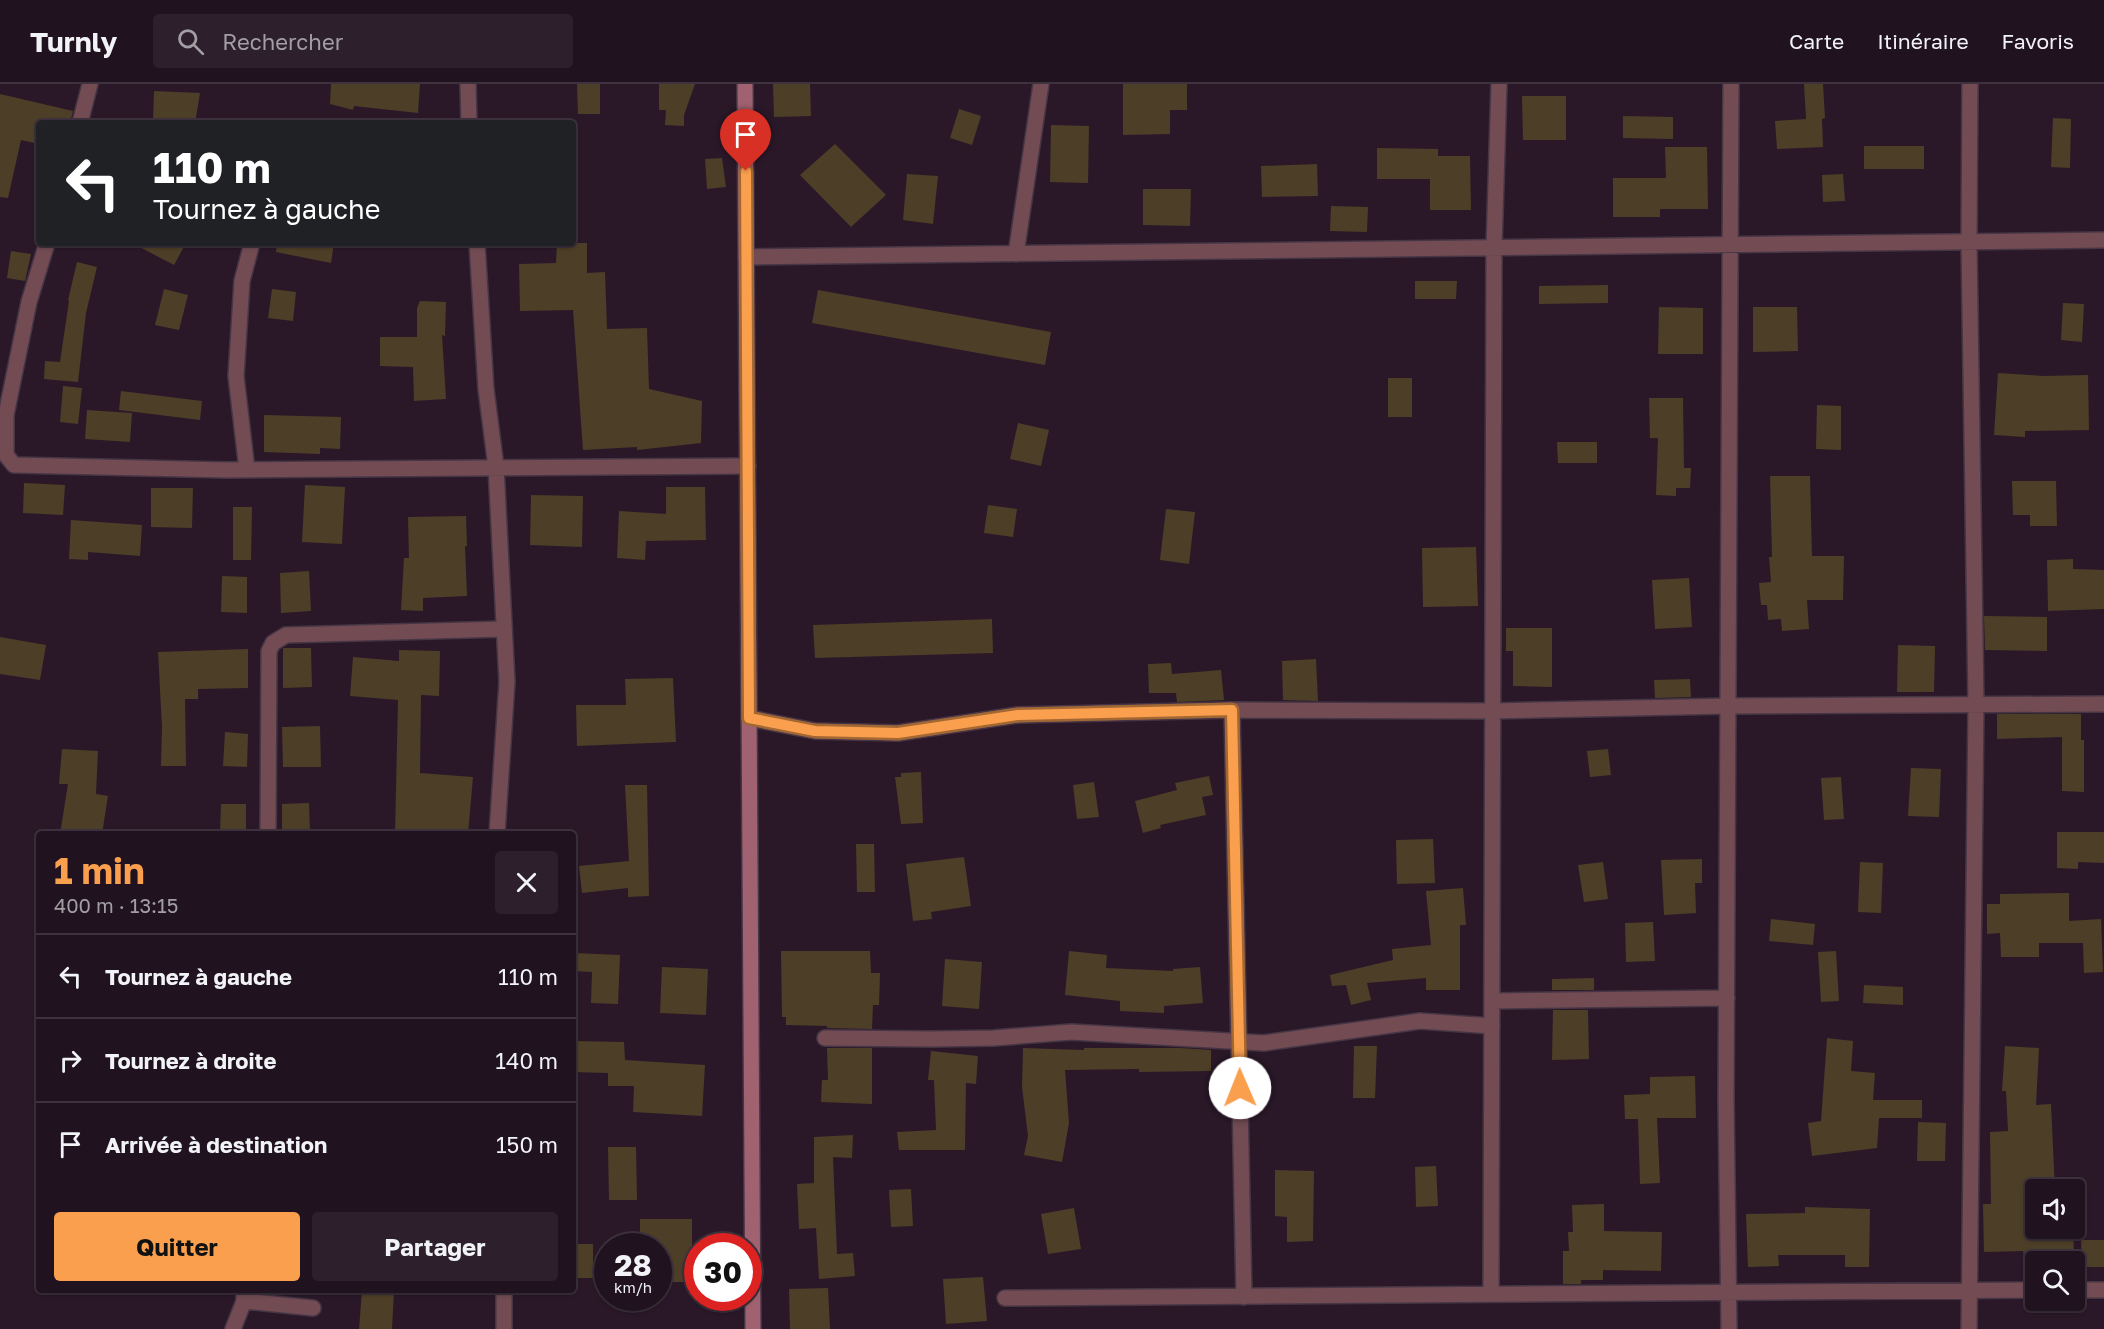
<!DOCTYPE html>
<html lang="fr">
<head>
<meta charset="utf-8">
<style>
	:root { --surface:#20121f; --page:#2d202c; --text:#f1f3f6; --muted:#a29ea4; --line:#3d323d; --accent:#f99f4d }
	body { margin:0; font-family:"Golos Text",sans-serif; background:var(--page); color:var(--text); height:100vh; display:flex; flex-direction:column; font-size:22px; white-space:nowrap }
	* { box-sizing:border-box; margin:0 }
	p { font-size:20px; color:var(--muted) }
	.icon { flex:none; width:33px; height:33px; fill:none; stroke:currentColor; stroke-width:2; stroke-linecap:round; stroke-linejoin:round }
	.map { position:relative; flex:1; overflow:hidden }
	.panel { position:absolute; left:36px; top:747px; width:540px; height:462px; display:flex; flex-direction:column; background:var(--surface); border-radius:6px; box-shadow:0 2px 4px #0004,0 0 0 2px var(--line) }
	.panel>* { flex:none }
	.guide { position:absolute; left:36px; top:36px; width:540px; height:126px; border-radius:6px; box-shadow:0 2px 4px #0004,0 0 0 2px var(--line); background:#202124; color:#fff; overflow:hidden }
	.fabs { position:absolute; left:2025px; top:1095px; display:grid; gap:12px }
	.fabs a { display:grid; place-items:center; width:60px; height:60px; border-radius:6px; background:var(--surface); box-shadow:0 2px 4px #0004,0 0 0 2px var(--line); font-size:30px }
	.speed { position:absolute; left:594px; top:1149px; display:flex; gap:12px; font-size:30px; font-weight:700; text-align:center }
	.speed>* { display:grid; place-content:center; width:78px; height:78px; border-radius:50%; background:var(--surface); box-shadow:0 2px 4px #0004,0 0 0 2px var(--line); line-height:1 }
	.speed small { font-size:15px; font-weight:400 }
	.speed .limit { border:9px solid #d22; background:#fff; color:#111 }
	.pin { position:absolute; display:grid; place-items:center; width:51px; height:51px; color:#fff; margin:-62px -26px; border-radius:50% 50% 50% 0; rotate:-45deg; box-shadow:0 0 6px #0007 }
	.pin .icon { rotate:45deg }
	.me { position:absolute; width:66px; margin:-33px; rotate:359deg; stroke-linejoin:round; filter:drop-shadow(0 0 4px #0008) }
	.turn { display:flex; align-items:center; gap:21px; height:126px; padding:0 18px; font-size:27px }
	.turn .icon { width:78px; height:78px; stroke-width:2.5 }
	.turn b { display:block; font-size:42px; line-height:51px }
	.round { display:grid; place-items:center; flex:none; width:63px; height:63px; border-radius:6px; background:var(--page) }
	.summary { display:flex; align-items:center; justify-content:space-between; height:102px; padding:0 18px }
	h1 { font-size:36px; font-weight:700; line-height:45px; color:var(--accent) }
	.button { display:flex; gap:12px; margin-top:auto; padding:12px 18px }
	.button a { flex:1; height:69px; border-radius:6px; background:var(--accent); color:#111; font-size:24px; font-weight:700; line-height:69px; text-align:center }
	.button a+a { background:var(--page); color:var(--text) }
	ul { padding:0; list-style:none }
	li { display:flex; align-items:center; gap:18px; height:84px; padding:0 18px; border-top:2px solid var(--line) }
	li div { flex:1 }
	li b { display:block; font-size:22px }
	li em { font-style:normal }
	header { display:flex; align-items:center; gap:36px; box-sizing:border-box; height:84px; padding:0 30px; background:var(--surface); border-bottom:2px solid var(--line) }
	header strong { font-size:28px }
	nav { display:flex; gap:33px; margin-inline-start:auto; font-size:21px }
	.search { width:420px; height:54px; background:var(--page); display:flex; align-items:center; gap:15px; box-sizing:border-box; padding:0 21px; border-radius:6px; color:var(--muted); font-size:22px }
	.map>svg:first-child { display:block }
</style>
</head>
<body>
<header>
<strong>Turnly</strong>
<div class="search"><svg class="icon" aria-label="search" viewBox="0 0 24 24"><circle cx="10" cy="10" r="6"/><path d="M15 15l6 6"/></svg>Rechercher</div>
<nav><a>Carte</a><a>Itinéraire</a><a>Favoris</a></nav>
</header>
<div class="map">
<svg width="2104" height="1245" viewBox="0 0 2104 1245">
	<rect width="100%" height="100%" fill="#2a1829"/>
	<path fill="#4d3e27" d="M 331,0 L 420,0 L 418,29 L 354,22 L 353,26 L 330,20 Z
		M 577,0 L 600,0 L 600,30 L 578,30 Z
		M 659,0 L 695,0 L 684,31 L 684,42 L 665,41 L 666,26 L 659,26 Z
		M 773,0 L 810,0 L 811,32 L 774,33 Z
		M 1123,0 L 1187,0 L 1187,26 L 1170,26 L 1170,50 L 1123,51 Z
		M 1804,0 L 1823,0 L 1825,34 L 1822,35 L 1823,63 L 1777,65 L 1775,37 L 1806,35 Z
		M 154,7 L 200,9 L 195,39 L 153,39 Z
		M 0,10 L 73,27 L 70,39 L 39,39 L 39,60 L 21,56 L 8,114 L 0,113 Z
		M 1522,12 L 1566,12 L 1566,56 L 1523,56 Z
		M 959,25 L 981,32 L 972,61 L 950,54 Z
		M 1623,32 L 1673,33 L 1673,55 L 1623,54 Z
		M 2053,34 L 2071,35 L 2070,84 L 2051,83 Z
		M 1051,41 L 1089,42 L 1088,99 L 1050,98 Z
		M 835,60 L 886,111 L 851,143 L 800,91 Z
		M 1864,62 L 1924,62 L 1924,85 L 1864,85 Z
		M 1665,63 L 1707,63 L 1708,125 L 1660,125 L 1660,133 L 1613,133 L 1613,94 L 1666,94 Z
		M 1377,64 L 1438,65 L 1438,72 L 1470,72 L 1471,126 L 1430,126 L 1430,95 L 1377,95 Z
		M 722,74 L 726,103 L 707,105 L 705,75 Z
		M 1317,80 L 1318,112 L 1262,113 L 1261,82 Z
		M 907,90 L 938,92 L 933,140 L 903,136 Z
		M 1843,90 L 1845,117 L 1823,118 L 1822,91 Z
		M 1143,105 L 1191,105 L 1190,142 L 1143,141 Z
		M 1331,122 L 1368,123 L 1367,148 L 1330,147 Z
		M 132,159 L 186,159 L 174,181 Z
		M 277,159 L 334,159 L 331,179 L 276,168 Z
		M 557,159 L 587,159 L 587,189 L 605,188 L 607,245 L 647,244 L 649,305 L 702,317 L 701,359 L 637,366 L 637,363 L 583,366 L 573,226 L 520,227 L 519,180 L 556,179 Z
		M 11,167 L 31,170 L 25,197 L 7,194 Z
		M 77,178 L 97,183 L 86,229 L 78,298 L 44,295 L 45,277 L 60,278 L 69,217 L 68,216 Z
		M 1415,197 L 1457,197 L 1456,215 L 1415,215 Z
		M 1608,201 L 1608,219 L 1539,220 L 1539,202 Z
		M 164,205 L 188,211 L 179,246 L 155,241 Z
		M 272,205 L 296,208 L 293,237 L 268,234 Z
		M 818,206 L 1051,248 L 1045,281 L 812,239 Z
		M 420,217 L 446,218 L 445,252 L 442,251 L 446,315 L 414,317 L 413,283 L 380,282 L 380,253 L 417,253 L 417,224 Z
		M 2063,219 L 2084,220 L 2082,258 L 2061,256 Z
		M 1659,223 L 1703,224 L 1703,270 L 1658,270 Z
		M 1753,223 L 1797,223 L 1798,267 L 1753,268 Z
		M 1998,289 L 2044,292 L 2088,291 L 2089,346 L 2025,347 L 2025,353 L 1994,351 Z
		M 1388,294 L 1412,294 L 1412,333 L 1388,333 Z
		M 63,302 L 82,304 L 78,340 L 60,338 Z
		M 121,307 L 202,317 L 200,336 L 119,326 Z
		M 1649,314 L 1683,314 L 1684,384 L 1691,384 L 1690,404 L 1676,404 L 1676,412 L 1656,411 L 1658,354 L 1650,354 Z
		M 1817,321 L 1841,322 L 1841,366 L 1816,365 Z
		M 87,326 L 132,329 L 130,358 L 85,355 Z
		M 264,331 L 341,333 L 340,365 L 320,364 L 320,370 L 264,368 Z
		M 1018,339 L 1049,346 L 1041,382 L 1010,375 Z
		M 1557,358 L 1597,358 L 1597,379 L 1558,379 Z
		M 1770,392 L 1810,392 L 1812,472 L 1844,472 L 1843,516 L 1807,516 L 1809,545 L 1782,547 L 1781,535 L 1768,536 L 1767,521 L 1761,521 L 1759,499 L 1771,498 L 1769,473 L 1772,473 Z
		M 2012,397 L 2056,397 L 2057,442 L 2030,442 L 2030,431 L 2013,431 Z
		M 24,399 L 65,401 L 63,431 L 23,429 Z
		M 305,401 L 345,403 L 342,460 L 302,458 Z
		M 666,403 L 705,403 L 706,456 L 646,457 L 645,476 L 617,474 L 619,427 L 666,430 Z
		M 151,404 L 193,404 L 192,444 L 151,443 Z
		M 531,411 L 583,412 L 582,463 L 530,461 Z
		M 988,421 L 1017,425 L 1013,453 L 984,449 Z
		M 233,423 L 252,423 L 251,476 L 233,476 Z
		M 1166,425 L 1195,428 L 1189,480 L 1160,476 Z
		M 466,432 L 467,462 L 465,462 L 467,512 L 423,514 L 423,527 L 401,526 L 404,474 L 409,474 L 408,433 Z
		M 71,436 L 142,441 L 140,472 L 88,468 L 88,476 L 69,475 Z
		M 1476,463 L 1478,522 L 1423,523 L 1422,464 Z
		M 2073,475 L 2073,485 L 2104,486 L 2104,525 L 2048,527 L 2047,476 Z
		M 309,487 L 311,527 L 281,529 L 280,489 Z
		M 222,492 L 247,493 L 247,529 L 221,528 Z
		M 1689,494 L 1692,543 L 1655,545 L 1652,496 Z
		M 1984,532 L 2047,533 L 2047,567 L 1985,566 Z
		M 992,535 L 993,569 L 815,574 L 813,541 Z
		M 1506,544 L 1552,544 L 1552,603 L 1513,602 L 1513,567 L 1506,567 Z
		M 0,553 L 46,561 L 40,596 L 0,590 Z
		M 1898,561 L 1935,562 L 1934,608 L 1897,608 Z
		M 283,564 L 311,564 L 312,603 L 283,604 Z
		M 248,565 L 248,604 L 198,605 L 198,615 L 185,615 L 186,682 L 161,682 L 162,643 L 158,568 Z
		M 399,566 L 440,567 L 439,612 L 421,611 L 420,689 L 473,693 L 468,750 L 395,750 L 398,616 L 350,612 L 353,573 L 399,577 Z
		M 1316,575 L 1318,617 L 1283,616 L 1282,577 Z
		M 1171,579 L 1172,590 L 1221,586 L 1224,616 L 1177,618 L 1176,609 L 1149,609 L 1148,580 Z
		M 673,594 L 676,658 L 577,662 L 576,621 L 626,621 L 625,595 Z
		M 1690,595 L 1691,613 L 1655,614 L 1654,596 Z
		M 1997,630 L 2081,630 L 2081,656 L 2084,656 L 2084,708 L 2062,707 L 2062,653 L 1997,655 Z
		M 320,642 L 321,683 L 283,683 L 282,643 Z
		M 225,648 L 248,650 L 247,683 L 223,682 Z
		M 62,665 L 98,667 L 96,710 L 108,712 L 102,750 L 60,750 L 68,700 L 59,700 Z
		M 1608,665 L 1611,691 L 1590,693 L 1587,667 Z
		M 1911,684 L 1941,685 L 1939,733 L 1908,732 Z
		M 921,688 L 923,739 L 901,740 L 895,693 L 901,693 L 901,689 Z
		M 1209,692 L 1213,711 L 1202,713 L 1206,731 L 1160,741 L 1161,744 L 1143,749 L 1135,717 L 1177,706 L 1175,699 Z
		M 1841,693 L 1844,735 L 1824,736 L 1821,694 Z
		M 1094,698 L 1099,733 L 1077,735 L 1073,701 Z
		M 625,701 L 647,701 L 649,812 L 628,813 L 628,804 L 582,809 L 579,782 L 629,777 Z
		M 309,719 L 310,750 L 282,750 L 282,720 Z
		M 221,720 L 246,720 L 246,750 L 220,750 Z
		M 2057,748 L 2104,748 L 2104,779 L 2078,778 L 2078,785 L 2057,784 Z
		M 1433,755 L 1435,799 L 1397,800 L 1396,756 Z
		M 856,760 L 874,760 L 875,808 L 857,808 Z
		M 964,773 L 971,822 L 931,828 L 932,835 L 913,837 L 906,780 Z
		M 1702,775 L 1702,799 L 1695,799 L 1696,829 L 1664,831 L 1661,776 Z
		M 1603,778 L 1608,815 L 1584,818 L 1578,781 Z
		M 1860,778 L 1883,779 L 1881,829 L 1858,828 Z
		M 1463,804 L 1466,841 L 1460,841 L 1460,906 L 1426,906 L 1426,894 L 1367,899 L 1371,916 L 1351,921 L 1346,901 L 1332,902 L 1330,891 L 1393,876 L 1392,865 L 1431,861 L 1426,807 Z
		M 2069,809 L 2069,837 L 2101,835 L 2103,888 L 2084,889 L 2083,859 L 2039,859 L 2039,873 L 2001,873 L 2000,849 L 1987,850 L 1987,820 L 2000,820 L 2000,810 Z
		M 1771,835 L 1815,840 L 1813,861 L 1769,857 Z
		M 1653,838 L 1655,877 L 1626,878 L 1625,839 Z
		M 781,867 L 870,867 L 871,889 L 880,889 L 879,921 L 873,921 L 872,945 L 827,944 L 827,942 L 786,941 L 786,933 L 782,933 Z
		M 1069,867 L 1107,871 L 1106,884 L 1173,887 L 1173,885 L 1200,883 L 1203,919 L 1164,922 L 1164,929 L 1120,927 L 1120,917 L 1065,911 Z
		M 1836,867 L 1839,917 L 1821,918 L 1818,868 Z
		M 573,869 L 620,871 L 618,920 L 591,919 L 592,888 L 573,887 Z
		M 945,875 L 982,878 L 979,925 L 942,922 Z
		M 662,883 L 708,885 L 706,931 L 660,929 Z
		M 1594,894 L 1594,906 L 1552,906 L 1552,895 Z
		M 1864,901 L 1903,903 L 1903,921 L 1863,919 Z
		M 1553,926 L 1588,926 L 1589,975 L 1552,976 Z
		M 1827,954 L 1853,957 L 1851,987 L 1875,989 L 1873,1016 L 1922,1016 L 1922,1034 L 1879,1034 L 1877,1064 L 1812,1072 L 1808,1039 L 1821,1037 Z
		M 573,957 L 624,958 L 625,976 L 705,981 L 702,1032 L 633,1028 L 634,1002 L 608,1002 L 608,989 L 573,988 Z
		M 1354,962 L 1377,962 L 1375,1014 L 1353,1014 Z
		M 2005,962 L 2039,964 L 2036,1021 L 2051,1020 L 2055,1106 L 2036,1106 L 2036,1144 L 2073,1144 L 2074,1171 L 2024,1173 L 2023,1167 L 1984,1168 L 1983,1120 L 1991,1120 L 1990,1048 L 2008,1047 L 2006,1007 L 2002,1007 Z
		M 827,964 L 872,964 L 872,1020 L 821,1018 L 822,996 L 828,996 Z
		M 1023,964 L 1084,966 L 1084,964 L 1180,964 L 1211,966 L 1211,987 L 1139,988 L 1139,985 L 1065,986 L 1069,1039 L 1062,1078 L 1024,1071 L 1028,1052 L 1022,1003 Z
		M 931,967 L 978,972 L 976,1000 L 966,999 L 965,1066 L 899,1066 L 897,1048 L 936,1046 L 934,996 L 928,996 Z
		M 1695,992 L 1696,1034 L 1657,1034 L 1660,1099 L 1640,1100 L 1638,1035 L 1625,1035 L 1624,1011 L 1650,1010 L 1650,993 Z
		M 1918,1038 L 1946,1039 L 1945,1077 L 1917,1077 Z
		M 853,1051 L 852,1074 L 833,1073 L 837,1170 L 853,1169 L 855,1192 L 819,1195 L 816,1144 L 799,1145 L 797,1100 L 814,1099 L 814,1053 Z
		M 608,1063 L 636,1063 L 637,1116 L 609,1116 Z
		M 1436,1082 L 1438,1122 L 1416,1123 L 1415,1083 Z
		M 1275,1086 L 1314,1087 L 1313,1157 L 1287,1158 L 1287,1133 L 1275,1132 Z
		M 911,1105 L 913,1142 L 891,1143 L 889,1106 Z
		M 1604,1120 L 1604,1147 L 1662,1148 L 1661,1187 L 1603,1186 L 1603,1196 L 1581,1196 L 1581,1200 L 1563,1200 L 1563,1167 L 1569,1167 L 1568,1148 L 1573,1148 L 1572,1121 Z
		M 1805,1123 L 1870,1125 L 1869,1183 L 1845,1183 L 1845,1171 L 1778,1171 L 1779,1182 L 1748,1183 L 1746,1130 L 1805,1129 Z
		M 1074,1124 L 1081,1165 L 1048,1170 L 1041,1130 Z
		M 640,1135 L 692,1135 L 692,1164 L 698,1164 L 698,1198 L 658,1198 L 658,1162 L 640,1162 Z
		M 2081,1156 L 2104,1156 L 2104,1183 L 2082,1183 Z
		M 573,1160 L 593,1160 L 593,1194 L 573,1194 Z
		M 983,1193 L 987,1237 L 946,1240 L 943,1195 Z
		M 828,1204 L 830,1245 L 790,1245 L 789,1205 Z
		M 362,1206 L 394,1208 L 392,1245 L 359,1245 Z"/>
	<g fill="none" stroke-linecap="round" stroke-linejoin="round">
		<g stroke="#463545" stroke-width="18">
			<path id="street" d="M 468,0 L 469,39
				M 80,39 L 90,0
				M 47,159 L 29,218 L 6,331 L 6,371 L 14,381 L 227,386 L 748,382
				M 477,159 L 486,305 L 496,383 L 507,598 L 497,750
				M 1016,170 L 1041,0
				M 746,173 L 2104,156
				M 247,386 L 236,292 L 242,197 L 252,159
				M 1232,626 L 1244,1213
				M 749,634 L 815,647 L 898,649 L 1018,631 L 1232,626 L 1492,627 L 1729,622 L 2104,620
				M 268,750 L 269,567 L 273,559 L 286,551 L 504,545
				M 1492,917 L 1727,914
				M 825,954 L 933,955 L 994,954 L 1071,948 L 1264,959 L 1420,937 L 1492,942
				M 2074,1206 L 2104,1206
				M 1491,1210 L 1494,164 L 1499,0
				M 1005,1214 L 2036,1206
				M 244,1217 L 313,1224
				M 233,1245 L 244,1217 L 244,1206
				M 504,1245 L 504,1206
				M 1729,1245 L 1726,1016 L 1731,0
				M 1969,1245 L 1976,620 L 1969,158 L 1970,0"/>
		</g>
		<g stroke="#463545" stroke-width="18">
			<path id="secondary" d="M 745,0 L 753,1245"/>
		</g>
		<use href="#street" stroke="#724b53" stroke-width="15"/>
		<use href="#secondary" stroke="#a06270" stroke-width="15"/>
	</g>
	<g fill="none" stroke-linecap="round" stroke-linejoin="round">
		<g stroke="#a26732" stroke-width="15">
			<path id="route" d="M 746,87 L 749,634 L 815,647 L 898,649 L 1018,631 L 1232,626 L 1240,1004"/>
		</g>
		<use href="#route" stroke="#f99f4d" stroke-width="10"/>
	</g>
</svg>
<div class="fabs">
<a><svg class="icon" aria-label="sound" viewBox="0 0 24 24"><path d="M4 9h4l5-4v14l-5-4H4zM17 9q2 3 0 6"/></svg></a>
<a><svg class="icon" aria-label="search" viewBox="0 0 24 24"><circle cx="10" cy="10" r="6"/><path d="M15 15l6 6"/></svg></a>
</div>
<div class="speed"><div>28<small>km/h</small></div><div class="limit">30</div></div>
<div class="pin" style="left:746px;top:87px;background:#d93025"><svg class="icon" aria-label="arrive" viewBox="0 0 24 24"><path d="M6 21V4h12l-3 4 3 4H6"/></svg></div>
<svg class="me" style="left:1240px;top:1004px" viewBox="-20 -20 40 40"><circle r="19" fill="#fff"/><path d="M0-13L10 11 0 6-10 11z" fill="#f99f4d"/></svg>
<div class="guide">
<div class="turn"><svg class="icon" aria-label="left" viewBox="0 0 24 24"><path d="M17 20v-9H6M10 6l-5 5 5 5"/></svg><div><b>110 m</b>Tournez à gauche</div></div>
</div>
<section class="panel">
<div class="summary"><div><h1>1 min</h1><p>400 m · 13:15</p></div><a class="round"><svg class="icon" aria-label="close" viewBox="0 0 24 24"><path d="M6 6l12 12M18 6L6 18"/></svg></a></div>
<ul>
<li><svg class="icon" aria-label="left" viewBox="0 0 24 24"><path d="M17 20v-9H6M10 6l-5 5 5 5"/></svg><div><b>Tournez à gauche</b></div><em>110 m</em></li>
<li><svg class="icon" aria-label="right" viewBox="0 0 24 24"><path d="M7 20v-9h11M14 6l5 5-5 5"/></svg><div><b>Tournez à droite</b></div><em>140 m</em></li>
<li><svg class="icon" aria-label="arrive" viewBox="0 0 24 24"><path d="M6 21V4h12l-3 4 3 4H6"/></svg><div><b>Arrivée à destination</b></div><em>150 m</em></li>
</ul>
<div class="button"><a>Quitter</a><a>Partager</a></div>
</section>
</div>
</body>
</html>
